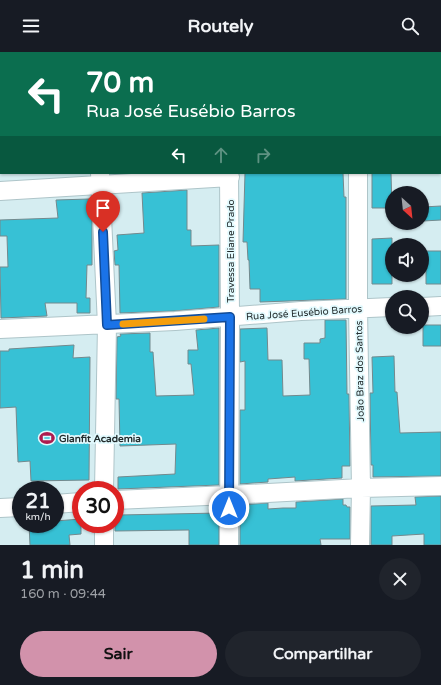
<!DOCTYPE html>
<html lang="pt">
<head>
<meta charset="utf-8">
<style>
	:root { --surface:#171b24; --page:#20242c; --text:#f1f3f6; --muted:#9ea1a6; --accent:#d292ab }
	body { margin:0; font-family:"Varela Round",sans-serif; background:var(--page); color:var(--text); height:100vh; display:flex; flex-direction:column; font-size:15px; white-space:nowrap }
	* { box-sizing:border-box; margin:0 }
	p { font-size:13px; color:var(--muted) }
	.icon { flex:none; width:22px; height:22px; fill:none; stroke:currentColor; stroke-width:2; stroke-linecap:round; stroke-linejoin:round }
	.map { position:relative; height:493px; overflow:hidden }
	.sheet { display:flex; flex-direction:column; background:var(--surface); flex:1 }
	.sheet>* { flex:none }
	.banner { position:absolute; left:0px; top:0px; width:441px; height:122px; box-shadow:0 1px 3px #0004; background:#0b6e4f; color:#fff; overflow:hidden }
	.needle { width:26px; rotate:153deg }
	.buttons { position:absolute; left:385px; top:134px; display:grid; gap:8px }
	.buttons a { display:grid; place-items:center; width:44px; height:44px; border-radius:50%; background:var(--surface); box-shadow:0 1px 3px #0004; font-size:20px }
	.speed { position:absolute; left:12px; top:429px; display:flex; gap:8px; font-size:20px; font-weight:700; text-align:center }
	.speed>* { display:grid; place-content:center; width:52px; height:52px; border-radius:50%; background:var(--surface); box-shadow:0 1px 3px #0004; line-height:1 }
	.speed small { font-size:10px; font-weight:400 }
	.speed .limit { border:6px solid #d22; background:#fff; color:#111 }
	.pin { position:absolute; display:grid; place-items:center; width:34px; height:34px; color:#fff; margin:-41px -17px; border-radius:50% 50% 50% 0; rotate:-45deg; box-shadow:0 0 4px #0007 }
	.pin .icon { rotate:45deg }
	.me { position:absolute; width:44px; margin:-22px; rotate:0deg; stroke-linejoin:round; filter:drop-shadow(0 0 3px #0008) }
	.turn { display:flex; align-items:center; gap:14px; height:84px; padding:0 20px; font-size:18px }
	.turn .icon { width:52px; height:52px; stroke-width:2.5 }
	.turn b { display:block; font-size:28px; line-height:34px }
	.lanes { display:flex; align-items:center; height:38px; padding:0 20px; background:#0003; justify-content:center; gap:20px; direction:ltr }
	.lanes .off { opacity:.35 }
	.round { display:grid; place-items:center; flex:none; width:42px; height:42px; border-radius:21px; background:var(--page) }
	.overview { display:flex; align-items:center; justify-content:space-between; height:68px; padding:0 20px }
	h1 { font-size:24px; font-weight:700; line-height:30px }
	.action { display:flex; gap:8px; margin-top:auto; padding:8px 20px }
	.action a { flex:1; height:46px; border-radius:24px; background:var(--accent); color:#111; font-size:16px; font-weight:700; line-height:46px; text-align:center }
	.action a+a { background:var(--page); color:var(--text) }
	header { display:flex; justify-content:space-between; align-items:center; height:52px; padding:0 20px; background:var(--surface); font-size:18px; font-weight:700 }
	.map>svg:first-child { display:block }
</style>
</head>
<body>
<header><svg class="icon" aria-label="menu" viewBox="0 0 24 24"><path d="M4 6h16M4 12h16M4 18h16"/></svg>Routely<svg class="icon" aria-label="search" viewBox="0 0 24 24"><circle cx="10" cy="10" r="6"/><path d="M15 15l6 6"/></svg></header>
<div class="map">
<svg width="441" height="493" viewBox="0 0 441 493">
	<rect width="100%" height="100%" fill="#d5edf1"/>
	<path fill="#37c1d5" stroke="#73898d" d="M 245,121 L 343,121 L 344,145 L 346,145 L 346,247 L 260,250 L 260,237 L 250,237 L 249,208 L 248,208 L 247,190 L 243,190 Z
		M 372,121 L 391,121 L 392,156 L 372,156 Z
		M 187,138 L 187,178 L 191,178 L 191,194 L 219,193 L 219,255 L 174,259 L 120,261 L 119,213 L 115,213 L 114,199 L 118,198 L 117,183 L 144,181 L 142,141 Z
		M 89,147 L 89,165 L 92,165 L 92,213 L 87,213 L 86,246 L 90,246 L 90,261 L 77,261 L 77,251 L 45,251 L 47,264 L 1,266 L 0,215 L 8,215 L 7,184 L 0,184 L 0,168 L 58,166 L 56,148 Z
		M 441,154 L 441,168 L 423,169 L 423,155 Z
		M 392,186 L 392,232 L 372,232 L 372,187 Z
		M 426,199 L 441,199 L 441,232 L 426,232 Z
		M 325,268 L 346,268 L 347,342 L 349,342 L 350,414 L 342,414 L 342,426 L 295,429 L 295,425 L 268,427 L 268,430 L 240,432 L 240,358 L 245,358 L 245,309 L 240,310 L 240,277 L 267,276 L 268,308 L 282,308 L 283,344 L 310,343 L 309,307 L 304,307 L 304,291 L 320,291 L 320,287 L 325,286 Z
		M 423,273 L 441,273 L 441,294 L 423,294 Z
		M 219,276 L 219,433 L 118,437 L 118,425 L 175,422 L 176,392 L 120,394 L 119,347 L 116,347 L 117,285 L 121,284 L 120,282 L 150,281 L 150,300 L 153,300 L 156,344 L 194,343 L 191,312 L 188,312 L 188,298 L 198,298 L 196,278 Z
		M 74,293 L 73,306 L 90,305 L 89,428 L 31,429 L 30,409 L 18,410 L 16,355 L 0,356 L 0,299 L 9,299 L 9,297 Z
		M 394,304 L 395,340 L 397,340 L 400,381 L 441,380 L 441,424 L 373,425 L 373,413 L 371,413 L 370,341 L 373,341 L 372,305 Z
		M 441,444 L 441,493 L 424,493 L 424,482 L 392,484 L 392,493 L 371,493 L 371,454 L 416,453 L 415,445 Z
		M 343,447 L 343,453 L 346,453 L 347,455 L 350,455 L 350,487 L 320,487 L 321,493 L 240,493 L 240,453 L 268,451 L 268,457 L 283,456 L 296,456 L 296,450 Z
		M 219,461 L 219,493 L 189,493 L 189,478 L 115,479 L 115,465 L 119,465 L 119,463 Z
		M 81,467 L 81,482 L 69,483 L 70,493 L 30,493 L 29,472 L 55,472 L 55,469 Z"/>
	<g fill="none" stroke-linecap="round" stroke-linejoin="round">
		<g stroke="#aec5c9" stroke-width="20">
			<path id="minor" d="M 99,0 L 99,1
				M 227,0 L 227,1
				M 358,0 L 358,1
				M 440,26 L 441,26
				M 100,121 L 107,273 L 104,438
				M 358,121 L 358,256 L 361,436 L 360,493
				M 0,139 L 230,125
				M 422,255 L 441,254
				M 0,277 L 175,269 L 301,259 L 392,255
				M 115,448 L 229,443 L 361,436 L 441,434
				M 55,452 L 81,450
				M 0,456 L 21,455
				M 104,493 L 104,472
				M 229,493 L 230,265 L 229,121"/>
		</g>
		<use href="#minor" stroke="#fff" stroke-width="18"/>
	</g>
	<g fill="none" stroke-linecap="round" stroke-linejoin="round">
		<g stroke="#114b97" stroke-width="10">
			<path id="route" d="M 103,180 L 107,273 L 230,265 L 229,456"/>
		</g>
		<use href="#route" stroke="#1a73e8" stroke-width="7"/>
		<path stroke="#f59e0b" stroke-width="7" d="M 123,272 L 204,267"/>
	</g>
	<defs>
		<g id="stadium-bare" transform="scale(1.2)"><path d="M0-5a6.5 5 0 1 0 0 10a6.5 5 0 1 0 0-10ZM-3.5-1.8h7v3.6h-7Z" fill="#ad1c4f" stroke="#e2fafe" stroke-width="2.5" paint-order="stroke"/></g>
	</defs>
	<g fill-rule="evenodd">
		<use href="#stadium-bare" x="47" y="386"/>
	</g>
	<g text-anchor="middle" stroke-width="3.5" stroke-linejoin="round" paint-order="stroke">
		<g font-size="10" fill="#222b2c" stroke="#e2fafe">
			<text transform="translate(230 199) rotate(-90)" y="4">Travessa Eliane Prado</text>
			<text transform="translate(304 260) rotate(-4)" y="4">Rua José Eusébio Barros</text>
			<text transform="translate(359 319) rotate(-91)" y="4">João Braz dos Santos</text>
		</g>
		<g font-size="10" font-weight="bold" fill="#222b2c" stroke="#e2fafe" text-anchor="start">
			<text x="59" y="390">Glanfit Academia</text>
		</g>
	</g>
</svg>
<div class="buttons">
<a><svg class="needle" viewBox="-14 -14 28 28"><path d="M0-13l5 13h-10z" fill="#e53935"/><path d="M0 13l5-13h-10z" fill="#9ea1a6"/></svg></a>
<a><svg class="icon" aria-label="sound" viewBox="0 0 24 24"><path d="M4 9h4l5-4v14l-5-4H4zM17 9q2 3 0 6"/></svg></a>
<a><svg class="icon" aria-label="search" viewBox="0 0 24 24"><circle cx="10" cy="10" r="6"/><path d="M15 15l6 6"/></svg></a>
</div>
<div class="speed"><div>21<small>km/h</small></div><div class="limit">30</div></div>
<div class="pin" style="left:103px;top:180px;background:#d93025"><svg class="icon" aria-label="arrive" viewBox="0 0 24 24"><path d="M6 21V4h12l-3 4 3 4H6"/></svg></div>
<svg class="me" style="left:229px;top:456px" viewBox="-20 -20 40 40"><circle r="17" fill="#1a73e8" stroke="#fff" stroke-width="3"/><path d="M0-11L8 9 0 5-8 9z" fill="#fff"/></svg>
<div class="banner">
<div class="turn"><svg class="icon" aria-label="left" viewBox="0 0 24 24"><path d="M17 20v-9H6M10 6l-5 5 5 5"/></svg><div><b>70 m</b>Rua José Eusébio Barros</div></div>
<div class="lanes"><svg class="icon" aria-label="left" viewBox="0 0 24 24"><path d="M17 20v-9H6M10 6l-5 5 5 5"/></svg><svg class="icon off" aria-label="ahead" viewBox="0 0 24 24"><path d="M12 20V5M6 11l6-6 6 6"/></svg><svg class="icon off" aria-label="right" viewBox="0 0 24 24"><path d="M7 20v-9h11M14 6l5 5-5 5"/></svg></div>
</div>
</div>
<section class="sheet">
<div class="overview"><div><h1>1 min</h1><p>160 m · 09:44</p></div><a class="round"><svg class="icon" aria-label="close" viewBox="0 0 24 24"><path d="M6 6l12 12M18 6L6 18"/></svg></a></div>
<div class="action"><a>Sair</a><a>Compartilhar</a></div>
</section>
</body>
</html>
